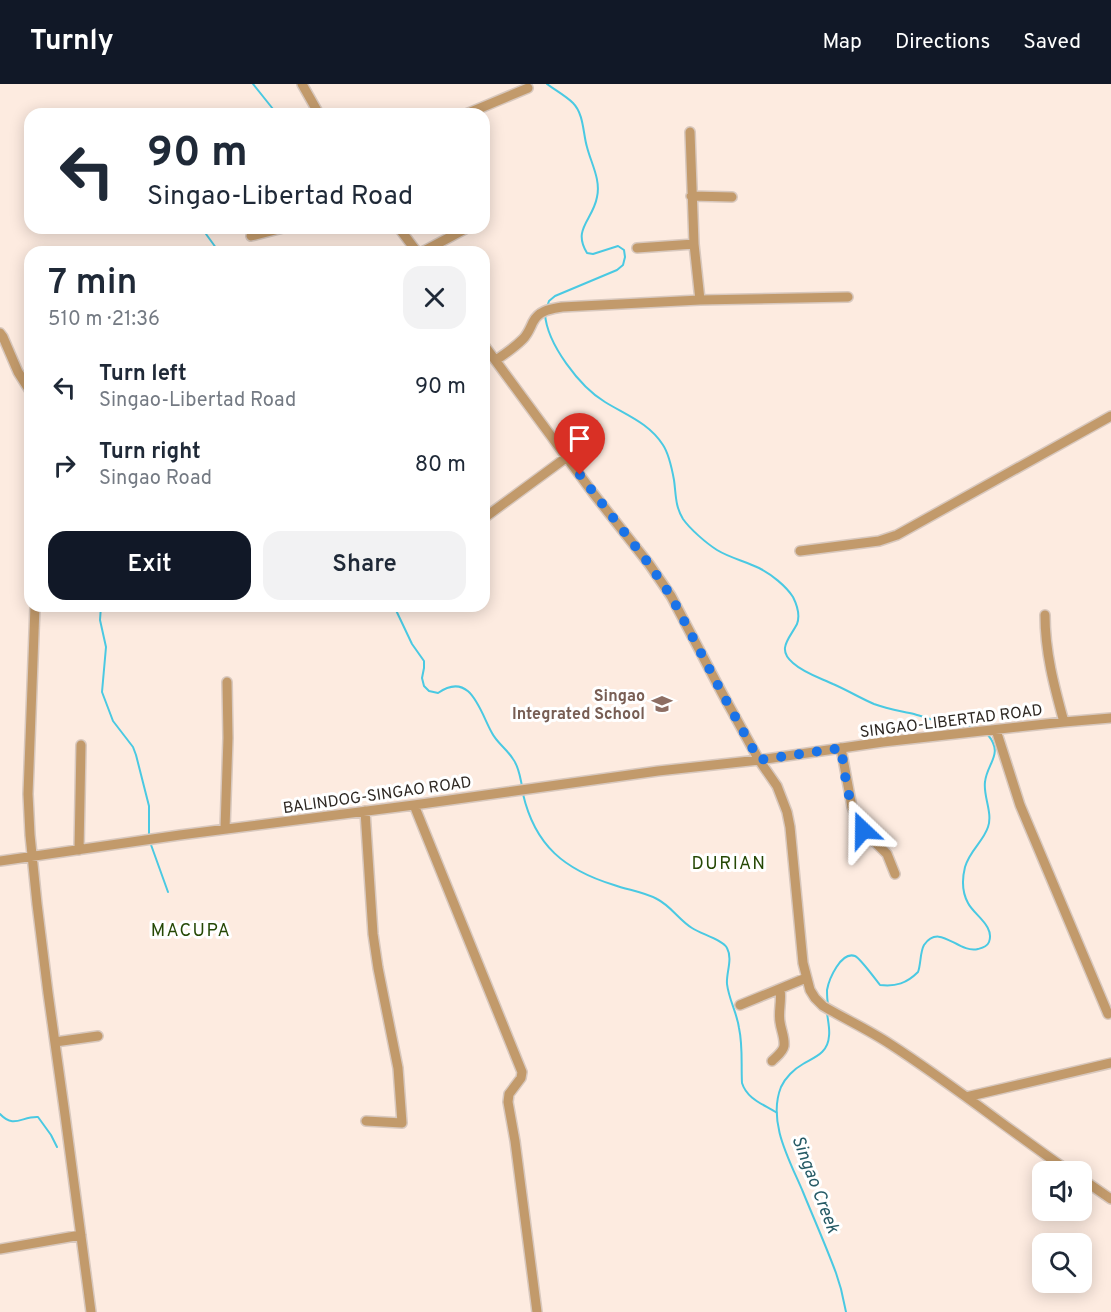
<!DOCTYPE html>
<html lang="en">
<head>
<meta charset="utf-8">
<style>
	:root { --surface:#fff; --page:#f2f2f3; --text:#1f2937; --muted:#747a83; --accent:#111827 }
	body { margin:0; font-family:Overpass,sans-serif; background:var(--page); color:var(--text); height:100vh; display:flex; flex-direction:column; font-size:22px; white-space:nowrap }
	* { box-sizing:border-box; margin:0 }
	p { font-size:20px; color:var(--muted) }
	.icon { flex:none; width:33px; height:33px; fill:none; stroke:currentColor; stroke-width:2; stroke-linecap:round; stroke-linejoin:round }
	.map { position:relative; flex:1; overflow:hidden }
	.side { position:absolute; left:24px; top:162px; width:466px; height:366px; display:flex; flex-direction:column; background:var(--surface); border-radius:18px; box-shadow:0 3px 15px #0003 }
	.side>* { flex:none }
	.hud { position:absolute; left:24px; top:24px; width:466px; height:126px; border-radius:18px; box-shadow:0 3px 15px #0003; background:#fff; color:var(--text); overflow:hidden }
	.controls { position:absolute; left:1032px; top:1077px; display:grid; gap:12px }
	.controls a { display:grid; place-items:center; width:60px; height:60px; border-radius:12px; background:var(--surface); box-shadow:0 3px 15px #0003; font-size:30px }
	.pin { position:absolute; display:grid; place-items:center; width:51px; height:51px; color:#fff; margin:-62px -26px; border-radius:50% 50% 50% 0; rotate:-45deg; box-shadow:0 0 6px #0007 }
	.pin .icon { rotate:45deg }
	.me { position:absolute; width:66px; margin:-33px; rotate:337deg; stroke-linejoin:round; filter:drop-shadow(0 0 4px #0008) }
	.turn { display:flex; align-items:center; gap:21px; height:126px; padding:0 24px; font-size:27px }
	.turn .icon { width:78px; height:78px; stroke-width:2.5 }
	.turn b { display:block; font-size:42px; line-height:51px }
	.round { display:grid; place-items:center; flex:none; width:63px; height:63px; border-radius:18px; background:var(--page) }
	.summary { display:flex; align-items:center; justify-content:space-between; height:102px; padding:0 24px }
	h1 { font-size:36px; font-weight:600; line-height:45px }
	.cta { display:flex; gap:12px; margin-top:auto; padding:12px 24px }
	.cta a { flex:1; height:69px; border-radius:18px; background:var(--accent); color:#fff; font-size:24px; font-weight:600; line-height:69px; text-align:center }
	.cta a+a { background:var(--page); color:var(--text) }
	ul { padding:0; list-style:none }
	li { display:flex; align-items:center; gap:18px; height:78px; padding:0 24px }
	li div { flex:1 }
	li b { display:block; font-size:22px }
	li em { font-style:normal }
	header { display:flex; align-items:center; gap:36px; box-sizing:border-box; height:84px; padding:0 30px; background:var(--accent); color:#fff }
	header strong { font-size:28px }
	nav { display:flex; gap:33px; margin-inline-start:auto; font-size:21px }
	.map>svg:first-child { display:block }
</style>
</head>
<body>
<header>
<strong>Turnly</strong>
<nav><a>Map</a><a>Directions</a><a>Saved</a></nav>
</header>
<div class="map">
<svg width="1111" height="1228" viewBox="0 0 1111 1228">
	<rect width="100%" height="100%" fill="#fdebe0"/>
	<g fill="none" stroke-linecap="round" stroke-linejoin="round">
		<path stroke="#4ac9e2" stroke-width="2" d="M 253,0 L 273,25 L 275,30
			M 547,0 C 555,6 566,12 573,19 C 584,30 583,50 587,63 C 591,79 601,96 597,113 C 593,136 572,145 587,169 L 593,170 L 618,162 L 624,166 L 625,173 L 623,181 L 617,186 L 555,212 L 549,217 L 547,223
			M 207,144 L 206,150 L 219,168
			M 545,230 C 547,260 580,303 605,318 C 626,331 649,339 663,361 C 669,370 672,385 674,396 C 676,410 675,422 683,435 C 690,445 706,459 717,466 C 730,474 745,477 759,484 C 771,490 786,502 793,513 C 797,521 800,532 797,540 C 790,554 776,565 793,579 C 804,589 820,594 833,600 C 847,606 860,614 874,620 C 887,625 901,627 914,630 C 925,633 937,638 949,640 C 958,642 967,642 976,642 L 979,644
			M 101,522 L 100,536 L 106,563 L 102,608 L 113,637 L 133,663 L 136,671 L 149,722 L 149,752
			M 394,522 L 412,560 L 424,577 L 424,584 L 422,594 L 424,602 L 429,607 L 438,609 C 471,586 480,628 492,649 C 497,659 507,665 513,675 C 519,683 520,693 522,702
			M 523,710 C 535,762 565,786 614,801 C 628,806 644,808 657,815 C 671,822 679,836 692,844 C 701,850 723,856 727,864 C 733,875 726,889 727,900 C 729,916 737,929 739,944 C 743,962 741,981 742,999 C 747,1015 763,1020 777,1029
			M 150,758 L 168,808
			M 828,920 C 827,915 827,910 827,906 C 829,895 841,867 855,872 C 860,874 876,896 880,901 C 896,903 907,899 918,888 C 921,880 920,868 924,861 C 940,838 958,870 978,865 C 982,864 987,863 989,858 C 995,842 974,831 968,819 C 962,808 962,795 965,783 C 970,766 983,758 988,743 C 993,729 983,712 985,698 C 987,679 1004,670 988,651
			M 827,929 C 828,937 830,945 829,952 C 828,969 815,973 803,980 C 794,985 785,994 781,1003 C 767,1038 790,1077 803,1108 C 814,1135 826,1162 836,1189 L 841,1205 L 846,1228
			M 0,1030 C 14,1045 22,1032 38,1033 L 51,1051 L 57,1063"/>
		<g stroke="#d8c8be" stroke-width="12">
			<path id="minor" d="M 302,0 L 319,30
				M 466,30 L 528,4
				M 690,48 L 694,160 L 700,216
				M 691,112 L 732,113
				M 399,144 L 417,168
				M 251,152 L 283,144
				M 637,164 L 694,160
				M 422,168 L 467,144
				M 0,249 L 3,253 L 18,288 L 30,307
				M 484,261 L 593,409 L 649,480 L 671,512 L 722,609 L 759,676 L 777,702 L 787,728 L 790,743 L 803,879 L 810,906 L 815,914 L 823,922 C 845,935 869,946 890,960 C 952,1000 1009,1046 1070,1088
				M 496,276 C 505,270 515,263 523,255 C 528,250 530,244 533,238 C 539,226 551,225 562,223 L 700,216 L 848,213
				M 484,434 L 567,373
				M 800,467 L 879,457 L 897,451 L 1111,332
				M 35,522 L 28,710 L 30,751 L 37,820 L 48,909 L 65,1031 L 91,1228
				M 1045,531 C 1045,568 1054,602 1064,638
				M 996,646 L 1020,721 L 1108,930
				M 841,664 L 852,723 L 857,736 L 863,746 L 887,770 L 895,790
				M 414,721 L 522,988 L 521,994 L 509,1010 L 508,1018 L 515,1057 L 537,1228
				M 365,727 L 373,850 L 378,884 L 398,984 L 402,1039 L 366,1037
				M 225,745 L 228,654 L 227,598
				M 79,766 L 81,661
				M 0,777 L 180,751 L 414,721 L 658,687 L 759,676 L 883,658 L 1064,638 L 1111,634
				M 740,921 L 806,894
				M 55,958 L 98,952
				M 772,977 C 777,972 783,968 784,962 C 785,954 781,946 780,938 C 778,927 782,917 780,905
				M 966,1013 L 1111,979
				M 1082,1095 L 1111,1115
				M 0,1165 L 81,1151"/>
		</g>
		<use href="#minor" stroke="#c29a6b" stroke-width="9"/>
	</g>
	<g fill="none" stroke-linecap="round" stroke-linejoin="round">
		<path stroke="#1a73e8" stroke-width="10" stroke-dasharray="0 18" d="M 580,391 L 649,480 L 671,512 L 722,609 L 759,676 L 841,664 C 845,691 848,723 863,746"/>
	</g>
	<defs>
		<g id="school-bare" transform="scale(1.62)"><path d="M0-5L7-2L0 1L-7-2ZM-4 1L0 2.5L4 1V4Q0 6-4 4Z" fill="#8d6e63" stroke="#fff" stroke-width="2.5" paint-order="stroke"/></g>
	</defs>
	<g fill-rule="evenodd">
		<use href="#school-bare" x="662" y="620"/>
	</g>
	<g text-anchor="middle" stroke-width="6" stroke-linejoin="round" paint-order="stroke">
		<g font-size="16" font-weight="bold" fill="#785e54" stroke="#fff" text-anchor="end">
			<text x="645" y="617">Singao<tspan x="645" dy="18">Integrated School</tspan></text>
		</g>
		<g font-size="16" fill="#2d2722" stroke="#fff">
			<text transform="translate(951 636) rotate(-7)" y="6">SINGAO-LIBERTAD ROAD</text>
			<text transform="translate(377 710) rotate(-8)" y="6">BALINDOG-SINGAO ROAD</text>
		</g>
		<g font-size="18" letter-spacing="1.5" fill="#254805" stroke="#fff">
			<text x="729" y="785">DURIAN</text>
			<text x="191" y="852">MACUPA</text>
		</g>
		<g font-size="18" font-style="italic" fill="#265a65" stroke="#fff">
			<text transform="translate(816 1100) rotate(69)" y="6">Singao Creek</text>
		</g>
	</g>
</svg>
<div class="controls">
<a><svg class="icon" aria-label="sound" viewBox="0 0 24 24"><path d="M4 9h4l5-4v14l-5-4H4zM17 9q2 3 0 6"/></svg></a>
<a><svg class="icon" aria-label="search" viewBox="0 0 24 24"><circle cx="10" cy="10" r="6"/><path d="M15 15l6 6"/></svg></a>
</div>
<div class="pin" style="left:580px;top:391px;background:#d93025"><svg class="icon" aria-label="arrive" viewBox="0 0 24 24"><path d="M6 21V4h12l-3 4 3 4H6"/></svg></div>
<svg class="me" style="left:863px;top:746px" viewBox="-20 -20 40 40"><path d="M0-17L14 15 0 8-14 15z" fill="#1a73e8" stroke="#fff" stroke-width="4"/></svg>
<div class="hud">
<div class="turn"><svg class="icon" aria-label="left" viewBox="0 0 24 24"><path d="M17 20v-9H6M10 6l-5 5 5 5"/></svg><div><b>90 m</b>Singao-Libertad Road</div></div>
</div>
<section class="side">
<div class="summary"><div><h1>7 min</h1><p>510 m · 21:36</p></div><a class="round"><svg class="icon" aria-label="close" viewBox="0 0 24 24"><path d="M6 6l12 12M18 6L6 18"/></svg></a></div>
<ul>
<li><svg class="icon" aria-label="left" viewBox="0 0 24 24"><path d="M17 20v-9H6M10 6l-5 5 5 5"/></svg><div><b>Turn left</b><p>Singao-Libertad Road</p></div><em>90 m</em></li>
<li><svg class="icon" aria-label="right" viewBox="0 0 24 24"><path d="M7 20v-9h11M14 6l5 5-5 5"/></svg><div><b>Turn right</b><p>Singao Road</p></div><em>80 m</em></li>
</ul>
<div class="cta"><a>Exit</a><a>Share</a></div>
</section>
</div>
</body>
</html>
